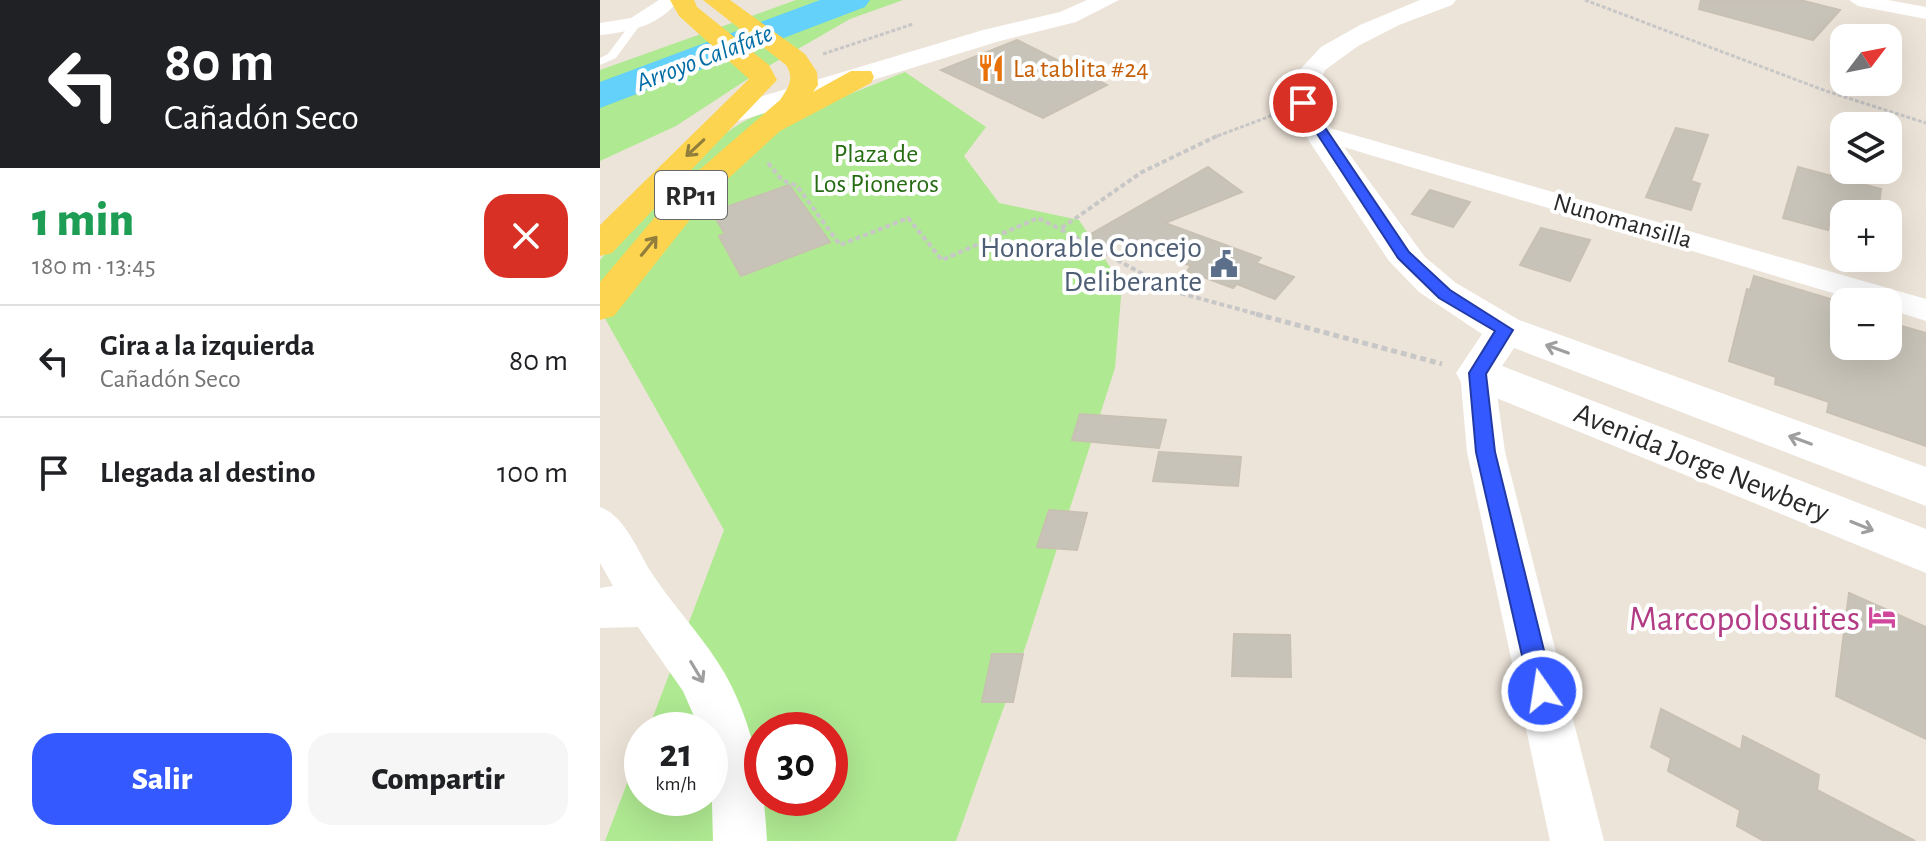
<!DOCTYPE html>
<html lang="es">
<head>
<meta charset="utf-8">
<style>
	:root { --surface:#fff; --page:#f6f6f6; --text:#202124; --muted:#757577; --line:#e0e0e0; --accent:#345aff }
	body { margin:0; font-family:"Alegreya Sans",sans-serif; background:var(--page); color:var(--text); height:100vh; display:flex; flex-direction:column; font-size:30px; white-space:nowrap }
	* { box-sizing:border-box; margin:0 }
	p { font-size:26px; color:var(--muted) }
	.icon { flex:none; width:44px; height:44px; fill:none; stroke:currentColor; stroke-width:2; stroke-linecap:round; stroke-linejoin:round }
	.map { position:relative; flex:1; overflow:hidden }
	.drawer { display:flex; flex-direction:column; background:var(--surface); width:600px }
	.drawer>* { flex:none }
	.guide { background:#202124; color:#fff; overflow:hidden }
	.needle { width:52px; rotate:58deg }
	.fabs { position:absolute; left:1230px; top:24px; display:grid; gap:16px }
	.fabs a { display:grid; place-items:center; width:72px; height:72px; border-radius:16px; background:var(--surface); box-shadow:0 8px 32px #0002; font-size:40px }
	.speed { position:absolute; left:24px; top:712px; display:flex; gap:16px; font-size:40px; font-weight:700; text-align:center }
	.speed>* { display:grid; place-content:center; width:104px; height:104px; border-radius:50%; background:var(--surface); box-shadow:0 8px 32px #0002; line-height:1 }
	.speed small { font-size:20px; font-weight:400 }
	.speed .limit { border:12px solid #d22; background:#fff; color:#111 }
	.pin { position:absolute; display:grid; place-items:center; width:68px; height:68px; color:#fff; margin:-34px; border:4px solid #fff; border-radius:50%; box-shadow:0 2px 8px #0007 }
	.me { position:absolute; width:88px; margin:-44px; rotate:347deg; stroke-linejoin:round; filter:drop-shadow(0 0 6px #0008) }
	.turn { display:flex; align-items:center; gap:28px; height:168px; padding:0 32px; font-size:36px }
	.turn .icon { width:104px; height:104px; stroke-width:2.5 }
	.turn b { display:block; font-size:56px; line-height:68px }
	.round { display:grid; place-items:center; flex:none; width:84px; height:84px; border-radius:24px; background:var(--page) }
	.head { display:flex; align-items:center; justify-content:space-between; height:136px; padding:0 32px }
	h1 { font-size:48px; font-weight:800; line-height:60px; color:#1e9e55 }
	.button { display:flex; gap:16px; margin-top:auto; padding:16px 32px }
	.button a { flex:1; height:92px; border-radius:24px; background:var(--accent); color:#fff; font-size:32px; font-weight:800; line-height:92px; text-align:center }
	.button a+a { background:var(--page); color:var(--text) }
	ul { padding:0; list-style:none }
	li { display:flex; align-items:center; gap:24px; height:112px; padding:0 32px; border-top:2px solid var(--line) }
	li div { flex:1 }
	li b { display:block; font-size:30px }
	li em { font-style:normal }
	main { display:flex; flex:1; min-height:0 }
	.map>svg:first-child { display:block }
</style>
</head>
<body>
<main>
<section class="drawer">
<div class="guide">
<div class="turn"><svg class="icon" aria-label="left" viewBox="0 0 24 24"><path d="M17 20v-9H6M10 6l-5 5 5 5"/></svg><div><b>80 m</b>Cañadón Seco</div></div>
</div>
<div class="head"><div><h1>1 min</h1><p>180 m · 13:45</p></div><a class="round" style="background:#d93025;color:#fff"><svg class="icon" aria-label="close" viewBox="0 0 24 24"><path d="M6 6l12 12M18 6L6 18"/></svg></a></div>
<ul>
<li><svg class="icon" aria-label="left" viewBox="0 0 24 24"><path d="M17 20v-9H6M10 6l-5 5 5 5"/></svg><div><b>Gira a la izquierda</b><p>Cañadón Seco</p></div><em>80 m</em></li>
<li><svg class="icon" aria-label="arrive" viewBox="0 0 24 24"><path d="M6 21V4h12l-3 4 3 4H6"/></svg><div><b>Llegada al destino</b></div><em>100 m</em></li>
</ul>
<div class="button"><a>Salir</a><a>Compartir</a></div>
</section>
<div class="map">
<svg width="1326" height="841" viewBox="0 0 1326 841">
	<rect width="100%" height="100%" fill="#ede4d9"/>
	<path fill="#afe991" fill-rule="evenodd" d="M 196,0 L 303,0 L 250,19 L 160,71 L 76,126 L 0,161 L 0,70 Z
		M 305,72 L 386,127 L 364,156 L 399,203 L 479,220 L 522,285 L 515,368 L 426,645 L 356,841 L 5,841 L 42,744 L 42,798 L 110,798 L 110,730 L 48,730 L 124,530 L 3,315 L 99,190 L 205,112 ZM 162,730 L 230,730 L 230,798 L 162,798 Z
		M 167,112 L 0,286 L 0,260 C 37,219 114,125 167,112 Z"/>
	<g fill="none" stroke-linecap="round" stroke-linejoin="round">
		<path fill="#63d1f9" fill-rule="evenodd" d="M 220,0 L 270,0 L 265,7 L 0,108 L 0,82 Z"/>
	</g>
	<path fill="#c7c3b8" stroke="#c8c1b3" stroke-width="2" d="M 1101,0 L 1200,0 L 1240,10 L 1213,40 L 1099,9 Z
		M 417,40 L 507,85 L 443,118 L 341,70 Z
		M 1076,128 L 1108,135 L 1091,181 L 1100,184 L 1091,210 L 1046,197 Z
		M 608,167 L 642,192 L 565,223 L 661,258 L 656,263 L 694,277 L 675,299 L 637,284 L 633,288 L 587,271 L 591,266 L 533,243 L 523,240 L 499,250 L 491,234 Z
		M 1198,167 L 1281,189 L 1278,214 L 1231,214 L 1228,230 L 1183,218 Z
		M 189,185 L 230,242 L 141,276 L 119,236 L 125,234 L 112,212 Z
		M 830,190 L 870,202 L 853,227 L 812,214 Z
		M 941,228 L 990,240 L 970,281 L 920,265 Z
		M 1154,276 L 1244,303 L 1244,346 L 1288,346 L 1288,322 L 1326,333 L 1326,446 L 1227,412 L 1229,402 L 1175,384 L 1176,377 L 1129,361 L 1147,289 L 1150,290 Z
		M 480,414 L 566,420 L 559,448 L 472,440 Z
		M 559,452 L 641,457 L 638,486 L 553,481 Z
		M 449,510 L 487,513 L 477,550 L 437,547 Z
		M 1249,593 L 1326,627 L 1326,739 L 1236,696 Z
		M 634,634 L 690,635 L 691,677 L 632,676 Z
		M 392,654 L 423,654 L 413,702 L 382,702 Z
		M 1061,709 L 1141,750 L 1143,736 L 1219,775 L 1217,790 L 1315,841 L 1164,841 L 1137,826 L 1140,810 L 1068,771 L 1071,758 L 1051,747 Z"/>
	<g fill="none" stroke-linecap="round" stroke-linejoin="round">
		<path stroke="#c7c7c7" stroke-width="3" stroke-dasharray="4 2" stroke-linecap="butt" d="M 985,0 L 1226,91 L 1326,123
			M 223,54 L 313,24
			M 612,138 L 676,114"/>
		<path stroke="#c7c7c7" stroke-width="4" stroke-dasharray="5 3" stroke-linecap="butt" d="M 617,136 L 542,172 L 460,229 L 576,292 L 664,316
			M 168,163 L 182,180 L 197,186 L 240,245 L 308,218 L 342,260 L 438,218 L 460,229"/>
		<path stroke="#c7c7c7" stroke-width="5" stroke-dasharray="6 4" stroke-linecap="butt" d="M 656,314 L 842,364"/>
		<path fill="#fff" fill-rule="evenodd" d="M 31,23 L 40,25 L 16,58 L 0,65 L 0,58 L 8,54 Z"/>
		<path fill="#fff" fill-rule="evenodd" d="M 59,0 L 79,0 C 60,25 31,32 0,35 L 0,23 L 31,18 Z
			M 1249,0 L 1288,0 L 1326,7 L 1326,19 L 1258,6 Z
			M 719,125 L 1326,299 L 1326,321 L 1288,309 L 1288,302 L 1263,302 L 710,137 L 707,132 Z
			M 877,361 L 889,364 L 894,373 L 905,452 L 1004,841 L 950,841 L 867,452 L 860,373 L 865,364 Z
			M 0,507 C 25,516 37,550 51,572 C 71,603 97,630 117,661 C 152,714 164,780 167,841 L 113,841 L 110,730 L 100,730 L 83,691 L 38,627 L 0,628 L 0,588 L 13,586 L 0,563 Z"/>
		<path fill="#fff" fill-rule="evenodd" d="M 487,0 L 519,0 L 476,22 L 400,41 L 139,121 L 119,121 L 115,115 L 119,109 L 383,30 L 460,12 Z
			M 820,0 L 856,0 L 852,5 L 799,25 L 758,46 L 725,70 L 717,91 L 718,103 L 733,132 L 825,257 L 856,283 L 919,320 L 1326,467 L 1326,506 L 914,348 L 902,366 L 1326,529 L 1326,573 L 862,384 L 856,373 L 882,334 L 819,292 L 789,261 L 709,141 L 690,103 L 694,76 L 721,47 L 760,25 Z"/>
		<path fill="#fcd44f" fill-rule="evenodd" d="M 70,0 L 94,0 L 97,7 L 169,65 L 177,80 L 12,253 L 0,256 L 0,225 L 149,79 L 79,16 Z
			M 103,0 L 130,0 L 205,54 L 217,72 L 218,85 L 213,92 L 251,71 L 271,71 L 274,77 L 271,83 L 180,131 L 107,198 L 14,316 L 0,320 L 0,282 L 83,184 L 180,100 C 188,88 195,79 186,65 Z"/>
	</g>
	<defs><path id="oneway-shaft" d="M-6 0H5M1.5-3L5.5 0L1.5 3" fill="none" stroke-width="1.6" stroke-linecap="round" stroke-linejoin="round" transform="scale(2)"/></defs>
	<g stroke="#927e3c">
		<use href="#oneway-shaft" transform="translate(95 148) rotate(137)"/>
		<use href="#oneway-shaft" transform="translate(49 246) rotate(-51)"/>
	</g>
	<g stroke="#9f9f9f">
		<use href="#oneway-shaft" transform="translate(957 349) rotate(-160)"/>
		<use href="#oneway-shaft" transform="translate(1200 440) rotate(-160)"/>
		<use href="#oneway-shaft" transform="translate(1262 526) rotate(22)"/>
		<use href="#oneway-shaft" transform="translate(97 672) rotate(59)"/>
	</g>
	<path fill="#345aff" stroke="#223aa6" stroke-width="2" d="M 703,100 L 707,101 L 809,252 L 850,290 L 913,330 L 886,374 L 895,452 L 954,691 L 950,700 L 942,703 L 934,700 L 930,691 L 876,452 L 869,373 L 895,331 L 839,298 L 798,258 L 697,103 Z"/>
	<defs>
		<g id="restaurant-bare" transform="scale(2.16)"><path d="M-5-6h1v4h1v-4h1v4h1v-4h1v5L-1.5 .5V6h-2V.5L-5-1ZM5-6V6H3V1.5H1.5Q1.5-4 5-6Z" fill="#e8710a" stroke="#fff" stroke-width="2.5" paint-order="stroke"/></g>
		<g id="civic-bare" transform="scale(2.16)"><path d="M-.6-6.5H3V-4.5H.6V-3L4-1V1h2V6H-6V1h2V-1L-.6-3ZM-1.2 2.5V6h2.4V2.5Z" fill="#5c6f8a" stroke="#fff" stroke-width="2.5" paint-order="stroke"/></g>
		<g id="hotel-bare" transform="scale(2.16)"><path d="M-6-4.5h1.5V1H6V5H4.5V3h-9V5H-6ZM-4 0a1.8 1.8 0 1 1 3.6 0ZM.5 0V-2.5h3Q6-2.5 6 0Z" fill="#d1479c" stroke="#fff" stroke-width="2.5" paint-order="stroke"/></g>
	</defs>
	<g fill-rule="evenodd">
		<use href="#restaurant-bare" x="391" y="68"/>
		<use href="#civic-bare" x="624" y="264"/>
		<use href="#hotel-bare" x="1282" y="617"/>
	</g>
	<g text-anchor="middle" stroke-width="8" stroke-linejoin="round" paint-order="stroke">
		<g font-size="26" font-style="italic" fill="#026da5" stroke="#fff">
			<text transform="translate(104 57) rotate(-21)" y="9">Arroyo Calafate</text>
		</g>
		<g font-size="26" fill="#c56008" stroke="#fff" text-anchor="start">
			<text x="413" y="77">La tablita #24</text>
		</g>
		<g font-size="26" fill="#266c13" stroke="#fff">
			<text x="276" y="162">Plaza de<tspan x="276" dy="30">Los Pioneros</tspan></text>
		</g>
		<g font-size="26" fill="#292929" stroke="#fff">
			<text transform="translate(1023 220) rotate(16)" y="9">Nunomansilla</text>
		</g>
		<rect fill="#fff" stroke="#696969" stroke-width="2" x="55" y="171" width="72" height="48" rx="6"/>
		<g font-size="28" font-weight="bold" fill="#292929">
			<text x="91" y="205">RP11</text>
		</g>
		<g font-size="30" fill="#4e5e75" stroke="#fff" text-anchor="end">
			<text x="602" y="257">Honorable Concejo<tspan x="602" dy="34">Deliberante</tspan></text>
		</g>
		<g font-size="30" fill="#292929" stroke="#fff">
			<text transform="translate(1102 462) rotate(22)" y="10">Avenida Jorge Newbery</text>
		</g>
		<g font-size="36" fill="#b23c85" stroke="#fff" text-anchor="end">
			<text x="1260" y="630">Marcopolosuites</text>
		</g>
	</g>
</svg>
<div class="fabs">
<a><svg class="needle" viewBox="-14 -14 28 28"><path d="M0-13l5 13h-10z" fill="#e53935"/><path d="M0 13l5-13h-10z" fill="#757577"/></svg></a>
<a><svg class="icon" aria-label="layers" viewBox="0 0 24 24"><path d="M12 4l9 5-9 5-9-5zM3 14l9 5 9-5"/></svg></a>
<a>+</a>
<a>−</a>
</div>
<div class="speed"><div>21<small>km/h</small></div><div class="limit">30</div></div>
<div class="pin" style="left:703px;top:103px;background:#d93025"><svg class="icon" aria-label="arrive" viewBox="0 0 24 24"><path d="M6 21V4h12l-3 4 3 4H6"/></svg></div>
<svg class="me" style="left:942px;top:691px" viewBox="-20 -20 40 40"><circle r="17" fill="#345aff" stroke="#fff" stroke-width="3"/><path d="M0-11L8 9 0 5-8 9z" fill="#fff"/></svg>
</div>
</main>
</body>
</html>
